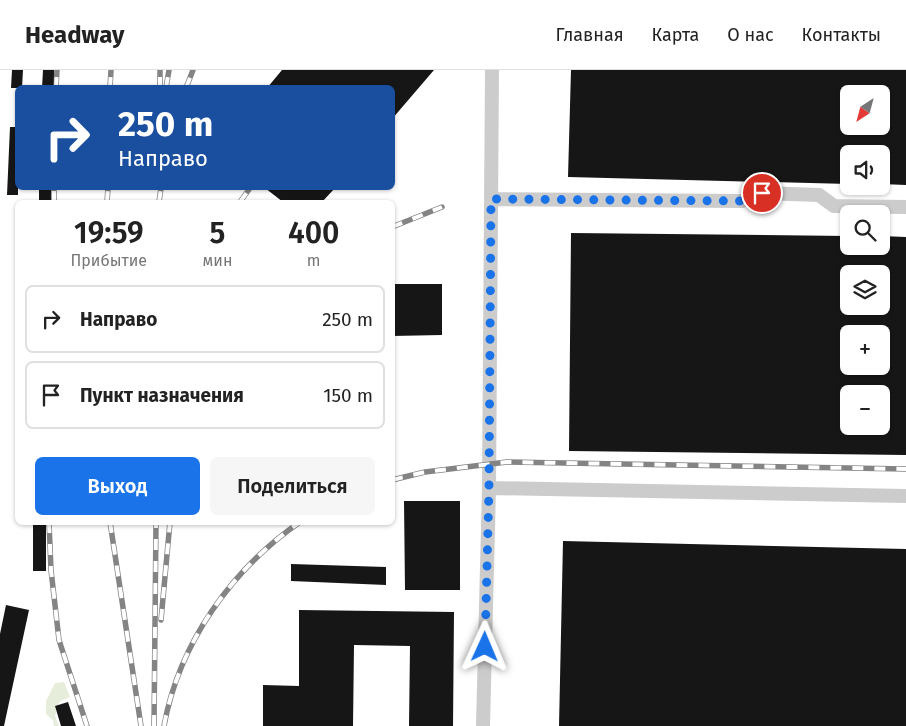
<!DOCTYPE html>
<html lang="ru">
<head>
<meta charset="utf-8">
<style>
	:root { --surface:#fff; --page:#f6f6f6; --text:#222; --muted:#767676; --line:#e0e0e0; --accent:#1a73e8 }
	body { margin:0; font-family:"Fira Sans",sans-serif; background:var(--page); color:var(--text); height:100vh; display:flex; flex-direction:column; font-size:19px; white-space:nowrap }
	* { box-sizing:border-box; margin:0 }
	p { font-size:16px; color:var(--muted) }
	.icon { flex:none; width:28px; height:28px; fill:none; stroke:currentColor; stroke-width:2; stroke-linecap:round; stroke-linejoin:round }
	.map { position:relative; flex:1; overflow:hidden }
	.details { position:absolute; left:15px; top:130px; width:380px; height:325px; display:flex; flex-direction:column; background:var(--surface); border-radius:8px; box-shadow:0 1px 4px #0004 }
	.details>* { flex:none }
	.hud { position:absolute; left:15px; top:15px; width:380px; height:105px; border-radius:8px; box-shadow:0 1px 4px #0004; background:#1a4fa0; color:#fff; overflow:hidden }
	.needle { width:32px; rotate:216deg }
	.buttons { position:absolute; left:840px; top:15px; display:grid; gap:10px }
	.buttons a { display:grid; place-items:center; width:50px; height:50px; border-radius:8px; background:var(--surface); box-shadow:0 1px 4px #0004; font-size:25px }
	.pin { position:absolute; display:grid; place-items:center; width:42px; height:42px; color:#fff; margin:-21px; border:2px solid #fff; border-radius:50%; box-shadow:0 1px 5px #0007 }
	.me { position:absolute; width:55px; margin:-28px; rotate:1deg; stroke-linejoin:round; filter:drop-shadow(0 0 4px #0008) }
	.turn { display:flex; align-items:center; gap:18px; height:105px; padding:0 20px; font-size:22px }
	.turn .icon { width:65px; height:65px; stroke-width:2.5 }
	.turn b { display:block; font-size:35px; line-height:42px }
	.eta { display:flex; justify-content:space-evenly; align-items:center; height:85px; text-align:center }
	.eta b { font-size:30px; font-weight:600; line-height:35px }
	.cta { display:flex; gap:10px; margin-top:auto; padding:10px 20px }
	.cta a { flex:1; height:58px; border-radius:8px; background:var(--accent); color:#fff; font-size:20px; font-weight:600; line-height:58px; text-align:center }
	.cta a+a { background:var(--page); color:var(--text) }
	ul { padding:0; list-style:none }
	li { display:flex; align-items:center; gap:15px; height:68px; margin:0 10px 8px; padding:0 10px; border:2px solid var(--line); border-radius:8px }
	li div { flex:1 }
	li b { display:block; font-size:19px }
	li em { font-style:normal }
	header { display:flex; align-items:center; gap:30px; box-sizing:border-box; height:70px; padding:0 25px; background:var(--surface); border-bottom:1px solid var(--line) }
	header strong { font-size:24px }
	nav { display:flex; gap:28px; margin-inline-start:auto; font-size:18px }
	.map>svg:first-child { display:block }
</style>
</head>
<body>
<header>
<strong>Headway</strong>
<nav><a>Главная</a><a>Карта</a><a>О нас</a><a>Контакты</a></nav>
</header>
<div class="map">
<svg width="906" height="656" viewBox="0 0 906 656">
	<rect width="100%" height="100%" fill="#fff"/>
	<path fill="#e6eddb" d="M 64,612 L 70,627 L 59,632 L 55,646 L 59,656 L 54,656 L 53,650 L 46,644 L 46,631 L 55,613 Z"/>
	<path fill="#161616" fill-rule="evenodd" d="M 12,0 L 23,0 L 22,18 L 11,18 Z
		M 43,0 L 54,0 L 54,18 L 42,18 Z
		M 282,0 L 434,0 L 392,49 L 392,18 L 267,18 Z
		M 571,0 L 906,0 L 906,115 L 881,114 L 881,84 L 849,84 L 849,114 L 568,107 ZM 849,24 L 881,24 L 881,56 L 849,56 Z
		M 10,57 L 18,57 L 18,125 L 7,125 Z
		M 39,118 L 51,118 L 51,132 L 39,132 Z
		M 265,118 L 335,118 L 322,132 L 283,132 Z
		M 571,163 L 849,166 L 849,176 L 881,176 L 881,166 L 906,167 L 906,385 L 569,381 ZM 849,204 L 881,204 L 881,236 L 849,236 ZM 849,264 L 881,264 L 881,296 L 849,296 ZM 849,324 L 881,324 L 881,356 L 849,356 Z
		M 392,214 L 442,214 L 442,265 L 392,266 Z
		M 404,431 L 460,431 L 460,520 L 405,520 Z
		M 33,452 L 46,452 L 46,501 L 33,501 Z
		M 563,471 L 906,479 L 906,656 L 559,656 Z
		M 291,494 L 386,497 L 386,515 L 291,511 Z
		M 6,535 L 29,540 L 4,656 L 0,656 L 0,564 Z
		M 299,540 L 454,542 L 453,656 L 409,656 L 410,576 L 354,575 L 353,656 L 263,656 L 263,615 L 299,616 Z
		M 68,632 L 76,656 L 61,656 L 55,636 Z"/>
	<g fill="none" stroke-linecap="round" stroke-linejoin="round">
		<path stroke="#ccc" stroke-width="14" d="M 491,129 L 742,131 L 762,123 L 819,125 L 834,136 L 906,137
			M 489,418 L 906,426
			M 483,656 L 489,418 L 492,0"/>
		<g stroke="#848484" stroke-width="5.5">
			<path id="rail" d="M 56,18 L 57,0
				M 110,18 L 111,0
				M 160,18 L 160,0
				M 166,18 L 169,0
				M 186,18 L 193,0
				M 54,132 L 54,118
				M 107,132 L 108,118
				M 159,132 L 161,118
				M 240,132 L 250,118
				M 392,157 L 442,137
				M 392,410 L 425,402 L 507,392 L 906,399
				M 49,452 L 51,500 L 59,570 L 87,656
				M 110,452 L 141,656
				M 161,550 L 170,452
				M 154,656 L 156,452
				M 164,656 C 179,573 232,499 300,452"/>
		</g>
		<use href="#rail" stroke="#fff" stroke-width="4" stroke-dasharray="11" stroke-linecap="butt"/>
	</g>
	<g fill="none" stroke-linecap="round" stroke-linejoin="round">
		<path stroke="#1a73e8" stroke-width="9" stroke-dasharray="0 16.2" d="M 485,577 L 489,418 L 491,129 L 742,131 L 762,123"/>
	</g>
</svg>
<div class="buttons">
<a><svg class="needle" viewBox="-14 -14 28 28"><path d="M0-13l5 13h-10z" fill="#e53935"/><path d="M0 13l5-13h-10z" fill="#767676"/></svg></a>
<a><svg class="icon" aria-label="sound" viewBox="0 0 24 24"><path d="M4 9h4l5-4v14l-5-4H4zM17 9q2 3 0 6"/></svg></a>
<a><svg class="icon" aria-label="search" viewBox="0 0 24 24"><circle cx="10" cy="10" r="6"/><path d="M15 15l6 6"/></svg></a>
<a><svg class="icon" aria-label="layers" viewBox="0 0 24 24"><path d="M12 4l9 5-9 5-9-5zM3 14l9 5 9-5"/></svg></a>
<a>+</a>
<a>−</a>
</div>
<div class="pin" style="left:762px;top:123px;background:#d93025"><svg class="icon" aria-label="arrive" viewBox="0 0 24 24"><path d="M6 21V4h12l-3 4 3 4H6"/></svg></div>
<svg class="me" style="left:485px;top:577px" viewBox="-20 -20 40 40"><path d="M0-17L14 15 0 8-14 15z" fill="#1a73e8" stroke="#fff" stroke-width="4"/></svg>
<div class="hud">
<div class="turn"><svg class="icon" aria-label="right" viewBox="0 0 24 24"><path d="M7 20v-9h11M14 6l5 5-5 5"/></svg><div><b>250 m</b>Направо</div></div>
</div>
<section class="details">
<div class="eta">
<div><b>19:59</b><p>Прибытие</p></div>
<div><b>5</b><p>мин</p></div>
<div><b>400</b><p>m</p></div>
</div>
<ul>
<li><svg class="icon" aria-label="right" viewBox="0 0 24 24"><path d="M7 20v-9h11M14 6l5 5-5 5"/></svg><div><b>Направо</b></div><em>250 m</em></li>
<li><svg class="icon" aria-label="arrive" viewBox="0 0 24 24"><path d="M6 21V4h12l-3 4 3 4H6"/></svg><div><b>Пункт назначения</b></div><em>150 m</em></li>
</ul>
<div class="cta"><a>Выход</a><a>Поделиться</a></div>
</section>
</div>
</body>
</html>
